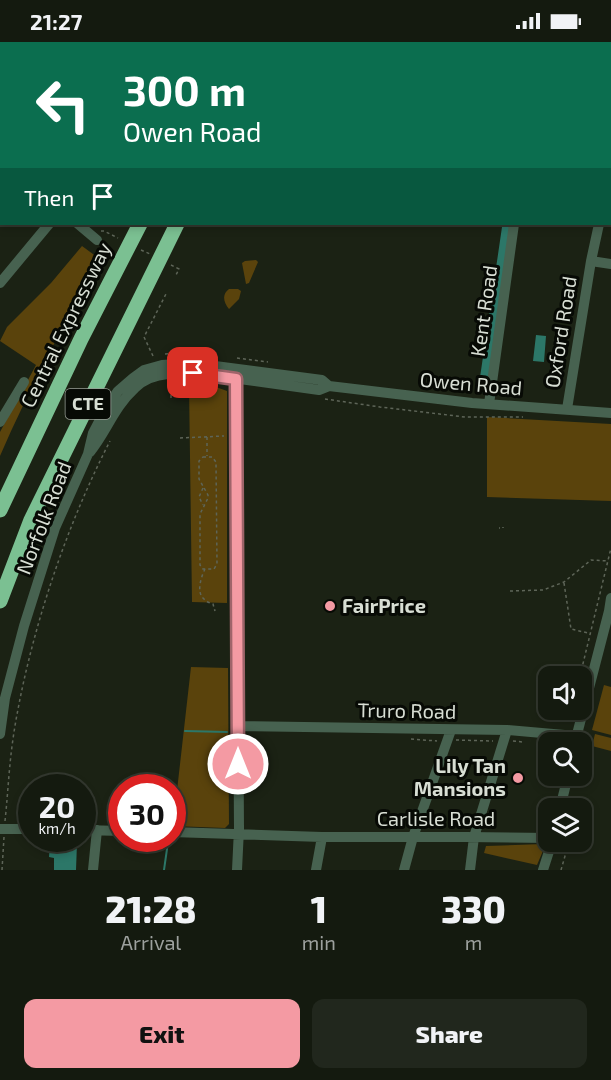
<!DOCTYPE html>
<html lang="en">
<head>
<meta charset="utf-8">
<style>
	:root { --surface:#141a0f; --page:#21271d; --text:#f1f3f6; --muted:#9da19e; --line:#33382f; --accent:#f49aa3 }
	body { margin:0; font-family:"Exo 2",sans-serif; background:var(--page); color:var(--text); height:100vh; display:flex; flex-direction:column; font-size:22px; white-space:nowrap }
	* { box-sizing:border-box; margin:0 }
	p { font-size:20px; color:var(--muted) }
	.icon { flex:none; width:33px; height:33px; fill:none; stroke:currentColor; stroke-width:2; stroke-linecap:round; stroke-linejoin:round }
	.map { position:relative; height:828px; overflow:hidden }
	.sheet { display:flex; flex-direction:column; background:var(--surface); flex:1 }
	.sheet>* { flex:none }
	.guide { position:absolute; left:0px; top:0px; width:612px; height:183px; box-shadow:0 3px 9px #0003,0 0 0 2px var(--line); background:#0b6e4f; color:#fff; overflow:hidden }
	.tools { position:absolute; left:538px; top:624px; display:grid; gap:12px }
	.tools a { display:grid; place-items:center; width:54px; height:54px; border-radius:12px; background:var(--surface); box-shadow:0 3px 9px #0003,0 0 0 2px var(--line); font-size:30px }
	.speed { position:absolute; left:18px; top:732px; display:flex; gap:12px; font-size:30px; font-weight:700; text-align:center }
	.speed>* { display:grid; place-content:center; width:78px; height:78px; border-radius:50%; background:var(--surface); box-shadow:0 3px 9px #0003,0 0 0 2px var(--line); line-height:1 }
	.speed small { font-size:15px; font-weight:400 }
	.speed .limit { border:9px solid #d22; background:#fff; color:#111 }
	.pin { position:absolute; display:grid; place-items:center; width:51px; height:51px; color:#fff; margin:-26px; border-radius:12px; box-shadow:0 3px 9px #0006 }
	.me { position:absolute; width:66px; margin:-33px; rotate:0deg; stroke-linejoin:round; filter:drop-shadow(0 0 4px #0008) }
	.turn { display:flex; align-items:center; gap:21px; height:126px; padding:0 24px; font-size:27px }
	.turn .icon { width:78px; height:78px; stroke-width:2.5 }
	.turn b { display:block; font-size:42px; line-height:51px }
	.then { display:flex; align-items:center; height:57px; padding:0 24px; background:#0003; gap:12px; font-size:22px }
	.eta { display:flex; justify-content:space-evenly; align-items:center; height:102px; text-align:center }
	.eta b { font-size:36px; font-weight:800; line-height:42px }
	.action { display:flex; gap:12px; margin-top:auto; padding:12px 24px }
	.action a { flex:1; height:69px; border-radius:12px; background:var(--accent); color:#111; font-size:24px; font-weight:800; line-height:69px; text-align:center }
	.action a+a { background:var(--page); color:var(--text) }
	.status { display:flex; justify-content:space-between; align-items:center; height:42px; padding:0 30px; background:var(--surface); direction:ltr }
	.status svg { height:16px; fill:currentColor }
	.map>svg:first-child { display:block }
</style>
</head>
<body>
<div class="status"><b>21:27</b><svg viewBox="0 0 49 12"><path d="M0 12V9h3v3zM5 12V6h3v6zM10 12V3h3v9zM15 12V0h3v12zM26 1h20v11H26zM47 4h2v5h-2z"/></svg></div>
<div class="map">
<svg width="611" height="828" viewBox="0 0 611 828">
	<rect width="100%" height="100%" fill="#1b2214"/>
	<path fill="#5a430c" d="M 82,204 L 97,215 C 66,282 29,346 0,414 L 0,390 L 36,323 L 0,299 L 7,285 L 51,241 Z
		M 256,218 L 258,220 L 249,241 L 246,242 L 242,221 L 245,219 Z
		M 229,247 L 238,247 L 241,249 L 239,257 L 229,267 C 223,260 222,252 229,247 Z
		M 189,343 L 216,345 L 227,349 L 227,561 L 192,560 Z
		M 487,375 L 611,382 L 611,459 L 487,455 Z
		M 191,625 L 228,626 L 229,782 L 225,786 L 173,784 Z
		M 604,643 L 611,645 L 611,693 L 592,688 Z
		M 595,692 L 611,696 L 611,709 L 592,704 Z
		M 543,802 L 545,804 L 537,823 L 484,811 L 486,804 Z"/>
	<path fill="#2c7768" d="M 536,293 L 546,294 L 544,320 L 533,319 Z
		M 50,800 L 77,801 L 76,828 L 54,828 L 54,816 L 49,815 Z"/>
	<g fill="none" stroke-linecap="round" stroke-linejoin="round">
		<path stroke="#2c7768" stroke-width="2" d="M 185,689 L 227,690
			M 164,828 L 168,800"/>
		<path stroke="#2c7768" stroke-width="9" d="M 483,346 L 507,182"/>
		<path stroke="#5e6558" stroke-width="1.5" stroke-dasharray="3 3" stroke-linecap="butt" d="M 386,0 L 386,2
			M 43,2 L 45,0
			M 0,58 L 2,56
			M 0,120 L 2,118
			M 610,144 L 611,142
			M 101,189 L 104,189 L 118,196
			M 141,208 L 150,212
			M 171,223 L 179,227 L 175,235
			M 165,312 L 177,311 L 190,311
			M 153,314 L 144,295 L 167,250
			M 237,316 L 268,320
			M 171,341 L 171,356
			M 325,357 L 380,365 L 465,375 L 523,375
			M 207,395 L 207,414
			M 180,396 L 224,394
			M 203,415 L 212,415 L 216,420 L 217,522 L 214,527 L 203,527 L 200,523 L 200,472 L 208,456 L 208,453 L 199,437 L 199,419 Z
			M 203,446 L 199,455 L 203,463
			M 503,485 L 503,486
			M 499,486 L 500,486
			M 205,527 C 201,535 196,551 204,557 C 206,560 210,561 213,562 L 215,569
			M 564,541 L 571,587 L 588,591
			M 510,549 L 543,548 L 564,540 L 591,518 L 608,519
			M 580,634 L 611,506
			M 411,697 L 437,699
			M 456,698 L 493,699
			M 513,699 L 523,700
			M 5,779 C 8,751 9,724 13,697 C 15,682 18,667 21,652 C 39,566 70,477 110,399
			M 546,787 L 549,773
			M 2,828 L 4,795
			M 561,828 L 569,800"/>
		<path stroke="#476250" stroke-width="10" d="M 453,0 L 453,2
			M 610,24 L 611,23
			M 610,93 L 611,93
			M 610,121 L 611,119
			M 0,135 L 2,133
			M 78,182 L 97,198
			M 591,219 L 611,222
			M 0,241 L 49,182
			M 236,330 L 239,787 L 237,828
			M 489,362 L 514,182
			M 567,367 L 591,219 L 599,182
			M 0,380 L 24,340
			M 90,410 C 107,389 114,365 135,346 C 143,338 156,333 168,332 C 189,328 211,333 232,336 C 261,340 290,344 319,348 L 329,344 L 472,361 L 611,371
			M 238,684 L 507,688 L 576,694
			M 0,692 L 5,656 L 24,584 L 55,486 L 88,412 L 93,391 L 106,366 L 118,349 L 133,336 L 144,328 L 162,323 L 192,321 L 322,338 L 329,344
			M 575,700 L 609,569 L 611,556
			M 560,766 L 568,734
			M 0,787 L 32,787
			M 82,788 L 122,789
			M 172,790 L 322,795 L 466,795 L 549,796
			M 93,828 L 97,788
			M 316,828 L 322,795
			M 404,828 L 413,795 L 451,688
			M 470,828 L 474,795 L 507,688
			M 543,828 L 552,800"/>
		<path stroke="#6ca580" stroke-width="14" d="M 60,2 L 62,0
			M 90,2 L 92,0
			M 0,73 L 2,71
			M 0,101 L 2,99"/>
		<path stroke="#7bc092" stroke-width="15" d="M 124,0 L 125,2
			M 337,0 L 339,2
			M 232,2 L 233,0
			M 260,2 L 261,0
			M 281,2 L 283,0
			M 0,468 L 81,297 L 140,182
			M 0,559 L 31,478 L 177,182"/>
	</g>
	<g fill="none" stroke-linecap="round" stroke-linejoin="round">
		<g stroke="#9f646a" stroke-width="15">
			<path id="route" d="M 193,331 L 236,337 L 238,722"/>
		</g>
		<use href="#route" stroke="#f49aa3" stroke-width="10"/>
	</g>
	<g fill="#f49aa3" stroke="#070a05" stroke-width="2">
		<circle cx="330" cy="564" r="6"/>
		<circle cx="518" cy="736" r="6"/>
	</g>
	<g text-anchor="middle" stroke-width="6" stroke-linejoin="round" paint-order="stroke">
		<rect fill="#070a05" stroke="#999e96" stroke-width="1.5" x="65.5" y="347" width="45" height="30" rx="4.5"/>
		<g font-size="18" font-weight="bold" fill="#d8ded4">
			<text x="88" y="368">CTE</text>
		</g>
		<g font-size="20" fill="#d8ded4" stroke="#070a05">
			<text transform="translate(484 269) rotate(-82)" y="7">Kent Road</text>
			<text transform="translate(66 283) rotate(-64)" y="7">Central Expressway</text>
			<text transform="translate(561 290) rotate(-81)" y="7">Oxford Road</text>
			<text transform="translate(471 342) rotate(5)" y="7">Owen Road</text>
			<text transform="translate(44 476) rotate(-69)" y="7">Norfolk Road</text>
			<text transform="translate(407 669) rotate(1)" y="7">Truro Road</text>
			<text x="436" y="784">Carlisle Road</text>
		</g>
		<g font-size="20" font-weight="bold" fill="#d8ded4" stroke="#070a05" text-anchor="start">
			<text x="342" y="571">FairPrice</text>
			<text x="506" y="731" text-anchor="end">Lily Tan<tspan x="506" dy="23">Mansions</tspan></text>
		</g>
	</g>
</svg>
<div class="tools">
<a><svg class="icon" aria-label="sound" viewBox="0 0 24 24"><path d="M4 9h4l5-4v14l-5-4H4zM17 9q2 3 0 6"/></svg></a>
<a><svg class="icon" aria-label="search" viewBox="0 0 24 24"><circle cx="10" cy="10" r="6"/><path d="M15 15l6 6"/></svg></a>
<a><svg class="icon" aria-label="layers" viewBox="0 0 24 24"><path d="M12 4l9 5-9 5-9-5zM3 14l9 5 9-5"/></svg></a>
</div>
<div class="speed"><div>20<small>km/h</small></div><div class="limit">30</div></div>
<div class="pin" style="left:193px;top:331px;background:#d93025"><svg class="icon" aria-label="arrive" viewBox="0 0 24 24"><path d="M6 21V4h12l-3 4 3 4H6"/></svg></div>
<svg class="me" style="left:238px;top:722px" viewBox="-20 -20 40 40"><circle r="17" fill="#f49aa3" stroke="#fff" stroke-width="3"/><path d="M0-11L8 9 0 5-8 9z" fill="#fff"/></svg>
<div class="guide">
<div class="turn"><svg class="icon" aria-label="left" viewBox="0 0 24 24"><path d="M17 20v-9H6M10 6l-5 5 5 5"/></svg><div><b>300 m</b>Owen Road</div></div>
<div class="then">Then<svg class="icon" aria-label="arrive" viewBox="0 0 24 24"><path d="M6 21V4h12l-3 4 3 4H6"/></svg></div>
</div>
</div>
<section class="sheet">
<div class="eta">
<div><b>21:28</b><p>Arrival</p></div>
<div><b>1</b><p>min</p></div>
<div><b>330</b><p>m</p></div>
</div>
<div class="action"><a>Exit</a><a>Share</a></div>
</section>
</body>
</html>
